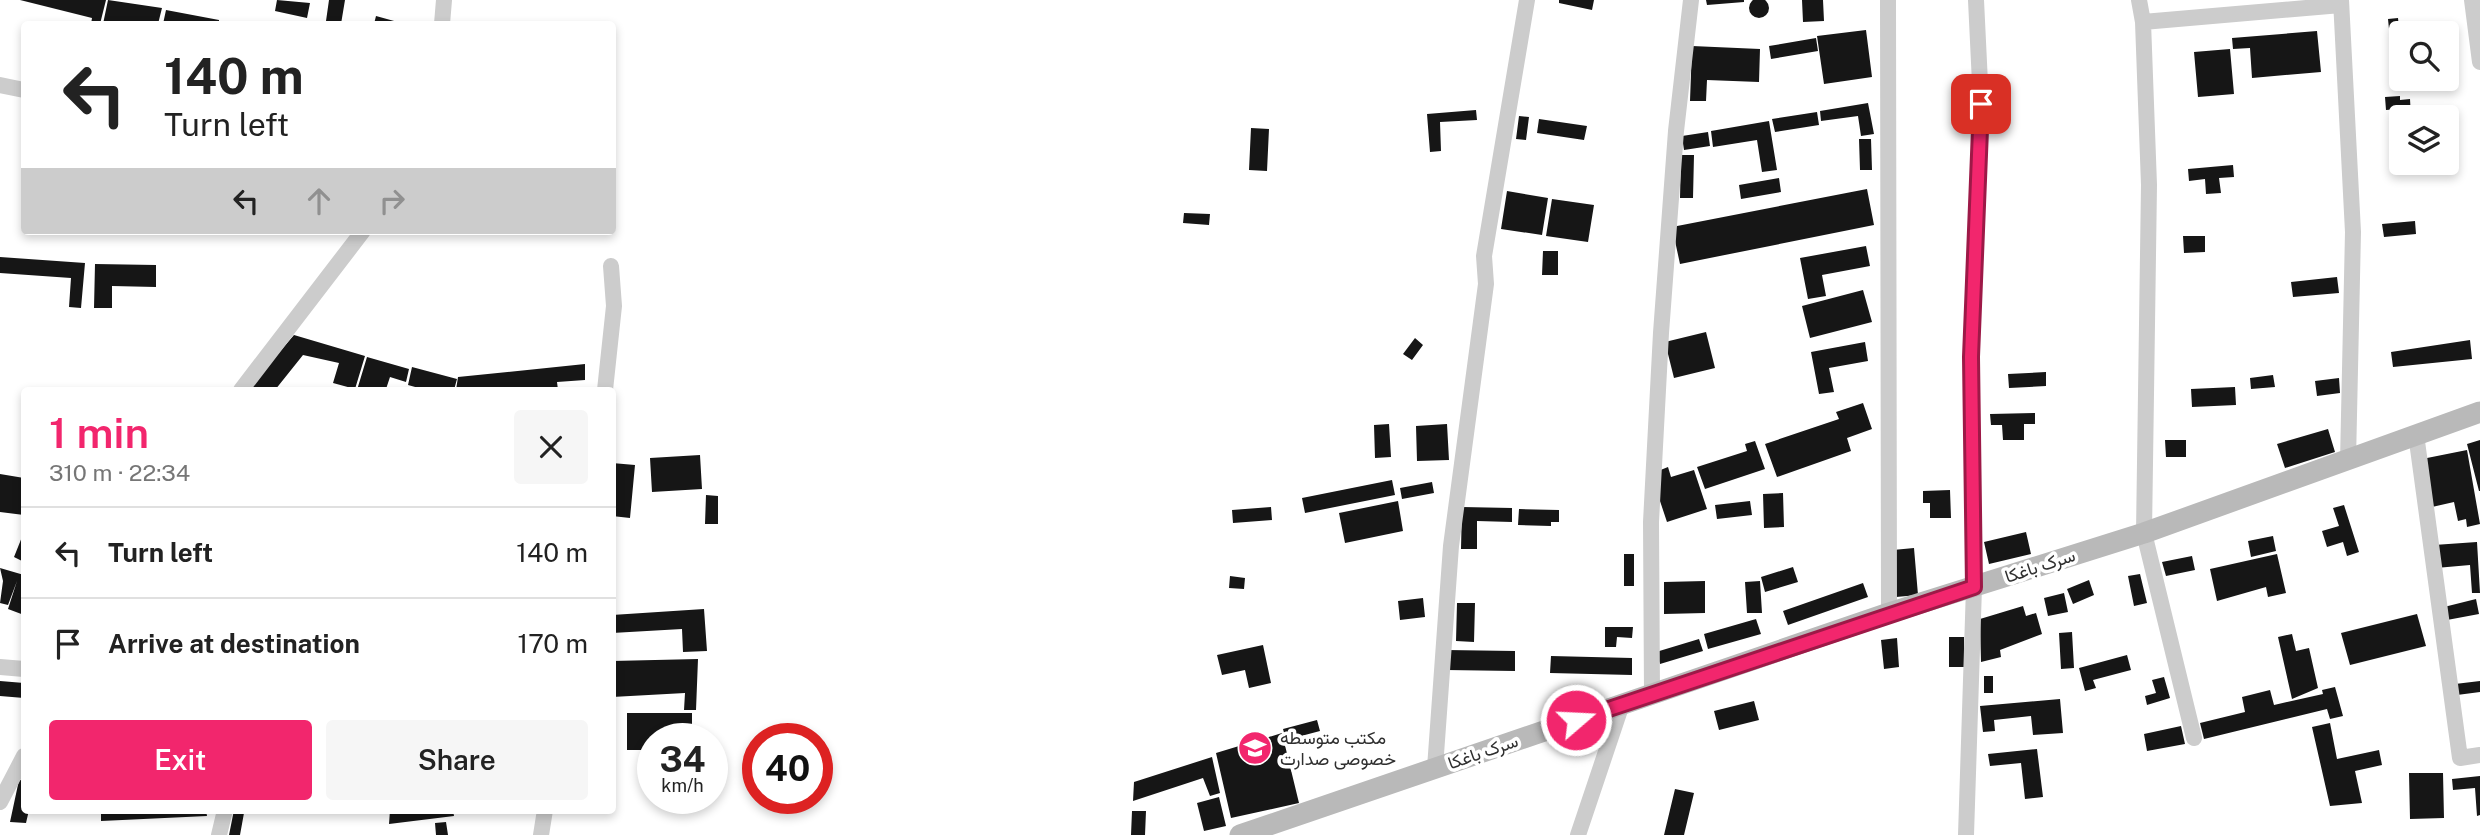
<!DOCTYPE html>
<html lang="en">
<head>
<meta charset="utf-8">
<style>
	:root { --surface:#fff; --page:#f6f6f6; --text:#222; --muted:#767676; --line:#e0e0e0; --accent:#f2266d }
	body { margin:0; font-family:"Public Sans",Vazirmatn,sans-serif; background:var(--page); color:var(--text); height:100vh; display:flex; flex-direction:column; font-size:26px; white-space:nowrap }
	* { box-sizing:border-box; margin:0 }
	p { font-size:23px; color:var(--muted) }
	.icon { flex:none; width:38px; height:38px; fill:none; stroke:currentColor; stroke-width:2; stroke-linecap:round; stroke-linejoin:round }
	.map { position:relative; flex:1; overflow:hidden }
	.details { position:absolute; left:21px; top:387px; width:595px; height:427px; display:flex; flex-direction:column; background:var(--surface); border-radius:7px; box-shadow:0 4px 10px #0003 }
	.details>* { flex:none }
	.guide { position:absolute; left:21px; top:21px; width:595px; height:214px; border-radius:7px; box-shadow:0 4px 10px #0003; background:#fff; color:var(--text); overflow:hidden }
	.fabs { position:absolute; left:2389px; top:21px; display:grid; gap:14px }
	.fabs a { display:grid; place-items:center; width:70px; height:70px; border-radius:7px; background:var(--surface); box-shadow:0 4px 10px #0003; font-size:35px }
	.speed { position:absolute; left:637px; top:723px; display:flex; gap:14px; font-size:35px; font-weight:700; text-align:center }
	.speed>* { display:grid; place-content:center; width:91px; height:91px; border-radius:50%; background:var(--surface); box-shadow:0 4px 10px #0003; line-height:1 }
	.speed small { font-size:18px; font-weight:400 }
	.speed .limit { border:10px solid #d22; background:#fff; color:#111 }
	.pin { position:absolute; display:grid; place-items:center; width:60px; height:60px; color:#fff; margin:-30px; border-radius:14px; box-shadow:0 4px 10px #0006 }
	.me { position:absolute; width:77px; margin:-38px; rotate:71deg; stroke-linejoin:round; filter:drop-shadow(0 0 5px #0008) }
	.turn { display:flex; align-items:center; gap:24px; height:147px; padding:0 28px; font-size:32px }
	.turn .icon { width:91px; height:91px; stroke-width:2.5 }
	.turn b { display:block; font-size:49px; line-height:60px }
	.lanes { display:flex; align-items:center; height:66px; padding:0 28px; background:#0003; justify-content:center; gap:35px; direction:ltr }
	.lanes .off { opacity:.35 }
	.round { display:grid; place-items:center; flex:none; width:74px; height:74px; border-radius:7px; background:var(--page) }
	.headline { display:flex; align-items:center; justify-content:space-between; height:119px; padding:0 28px }
	h1 { font-size:42px; font-weight:600; line-height:52px; color:var(--accent) }
	.action { display:flex; gap:14px; margin-top:auto; padding:14px 28px }
	.action a { flex:1; height:80px; border-radius:7px; background:var(--accent); color:#fff; font-size:28px; font-weight:600; line-height:80px; text-align:center }
	.action a+a { background:var(--page); color:var(--text) }
	ul { padding:0; list-style:none }
	li { display:flex; align-items:center; gap:21px; height:91px; padding:0 28px; border-top:2px solid var(--line) }
	li div { flex:1 }
	li b { display:block; font-size:26px }
	li em { font-style:normal }
	.map>svg:first-child { display:block }
</style>
</head>
<body>
<div class="map">
<svg width="2480" height="835" viewBox="0 0 2480 835">
	<rect width="100%" height="100%" fill="#fff"/>
	<path fill="#161616" d="M1749 8a10 10 0 1 1 20 0a10 10 0 1 1-20 0Z
		M 20,0 L 106,0 L 100,24 L 91,24 L 92,18 Z
		M 108,0 L 162,8 L 158,24 L 103,24 Z
		M 277,0 L 310,3 L 307,18 L 275,11 Z
		M 329,0 L 345,0 L 341,24 L 326,21 Z
		M 1559,0 L 1594,0 L 1592,10 L 1559,3 Z
		M 1706,0 L 1744,0 L 1744,2 L 1707,5 Z
		M 1802,0 L 1823,0 L 1824,21 L 1803,22 Z
		M 166,10 L 219,20 L 219,24 L 163,24 Z
		M 376,16 L 405,24 L 374,24 Z
		M 2398,18 L 2401,48 L 2391,49 L 2388,19 Z
		M 1866,30 L 1872,77 L 1824,84 L 1817,36 Z
		M 2317,31 L 2321,72 L 2252,78 L 2250,48 L 2233,49 L 2232,38 Z
		M 1816,38 L 1818,51 L 1771,59 L 1769,46 Z
		M 1692,46 L 1760,49 L 1759,82 L 1707,80 L 1706,101 L 1690,101 Z
		M 2230,49 L 2234,94 L 2198,97 L 2194,52 Z
		M 2400,96 L 2400,100 L 2410,99 L 2411,117 L 2400,117 L 2399,109 L 2386,110 L 2385,97 Z
		M 1868,103 L 1874,134 L 1861,136 L 1858,116 L 1821,121 L 1820,111 Z
		M 1476,110 L 1477,120 L 1440,122 L 1441,151 L 1430,152 L 1427,114 Z
		M 1817,112 L 1819,125 L 1775,132 L 1772,119 Z
		M 1519,116 L 1529,117 L 1526,140 L 1516,139 Z
		M 1539,119 L 1587,126 L 1584,140 L 1537,133 Z
		M 1769,121 L 1777,170 L 1762,172 L 1757,140 L 1713,147 L 1711,131 Z
		M 1251,128 L 1269,129 L 1267,171 L 1249,170 Z
		M 1708,132 L 1710,146 L 1684,150 L 1682,136 Z
		M 1859,139 L 1871,139 L 1872,170 L 1860,170 Z
		M 1681,155 L 1694,155 L 1693,198 L 1680,198 Z
		M 2233,165 L 2234,177 L 2219,178 L 2221,193 L 2206,194 L 2205,179 L 2189,181 L 2188,169 Z
		M 1779,178 L 1781,192 L 1741,199 L 1739,185 Z
		M 1867,189 L 1874,225 L 1680,264 L 1672,227 Z
		M 1507,191 L 1548,198 L 1542,235 L 1501,229 Z
		M 1552,199 L 1594,205 L 1588,242 L 1546,236 Z
		M 1184,213 L 1210,214 L 1209,225 L 1183,223 Z
		M 2415,221 L 2416,234 L 2384,237 L 2382,224 Z
		M 2183,236 L 2205,236 L 2205,252 L 2184,253 Z
		M 1866,246 L 1870,266 L 1822,275 L 1826,296 L 1808,299 L 1800,258 Z
		M 1543,251 L 1558,251 L 1558,275 L 1542,275 Z
		M 0,257 L 85,263 L 81,308 L 69,307 L 71,278 L 0,273 Z
		M 95,264 L 156,265 L 156,287 L 112,286 L 112,308 L 94,308 Z
		M 2337,277 L 2339,293 L 2293,297 L 2291,282 Z
		M 1863,290 L 1872,322 L 1810,338 L 1802,306 Z
		M 1706,332 L 1715,368 L 1674,378 L 1665,342 Z
		M 294,335 L 365,356 L 355,389 L 333,383 L 339,363 L 303,355 L 275,390 L 247,390 Z
		M 1415,338 L 1423,345 L 1412,360 L 1403,354 Z
		M 2470,340 L 2472,359 L 2393,367 L 2391,352 Z
		M 1865,342 L 1868,361 L 1829,368 L 1834,392 L 1819,394 L 1811,352 Z
		M 367,357 L 409,369 L 406,382 L 390,377 L 386,389 L 357,390 Z
		M 585,364 L 585,380 L 557,382 L 558,390 L 456,390 L 458,377 Z
		M 412,367 L 457,379 L 454,390 L 426,390 L 408,385 Z
		M 2046,372 L 2046,386 L 2009,388 L 2008,374 Z
		M 2273,375 L 2275,387 L 2251,389 L 2250,378 Z
		M 2339,378 L 2340,393 L 2317,396 L 2315,381 Z
		M 2235,387 L 2236,405 L 2192,407 L 2191,389 Z
		M 1863,403 L 1872,429 L 1847,438 L 1851,451 L 1777,477 L 1765,444 L 1839,419 L 1836,412 Z
		M 2035,413 L 2035,424 L 2024,424 L 2024,440 L 2003,440 L 2002,425 L 1991,425 L 1990,414 Z
		M 1389,424 L 1391,457 L 1375,458 L 1374,425 Z
		M 1447,424 L 1449,460 L 1417,461 L 1416,426 Z
		M 2328,429 L 2335,452 L 2285,468 L 2277,444 Z
		M 2165,440 L 2186,440 L 2186,457 L 2166,457 Z
		M 2480,440 L 2480,491 L 2479,491 L 2467,444 Z
		M 1755,441 L 1765,469 L 1705,489 L 1697,467 L 1747,451 L 1745,444 Z
		M 2467,450 L 2480,524 L 2467,527 L 2466,519 L 2458,521 L 2454,502 L 2432,507 L 2422,459 Z
		M 700,455 L 702,489 L 652,492 L 650,458 Z
		M 612,463 L 635,465 L 630,518 L 612,516 Z
		M 1668,467 L 1671,477 L 1694,470 L 1707,509 L 1667,522 L 1654,483 L 1658,471 Z
		M 0,474 L 24,478 L 24,515 L 0,512 Z
		M 1392,480 L 1395,495 L 1305,513 L 1302,498 Z
		M 1432,482 L 1434,493 L 1402,499 L 1400,488 Z
		M 1950,490 L 1951,518 L 1930,518 L 1930,503 L 1923,503 L 1923,491 Z
		M 1783,493 L 1784,527 L 1764,528 L 1763,494 Z
		M 706,495 L 718,496 L 718,524 L 705,524 Z
		M 1398,501 L 1403,531 L 1345,543 L 1339,513 Z
		M 1750,501 L 1752,515 L 1717,519 L 1715,505 Z
		M 2344,505 L 2359,552 L 2347,556 L 2343,542 L 2327,547 L 2322,531 L 2339,526 L 2333,508 Z
		M 1271,507 L 1272,520 L 1233,523 L 1232,510 Z
		M 1462,507 L 1512,508 L 1512,522 L 1477,521 L 1477,549 L 1461,549 Z
		M 1519,509 L 1559,510 L 1559,522 L 1551,522 L 1551,526 L 1518,525 Z
		M 24,532 L 24,562 L 14,557 Z
		M 2026,532 L 2031,554 L 1989,564 L 1984,542 Z
		M 2273,536 L 2276,551 L 2251,557 L 2248,541 Z
		M 2477,542 L 2480,593 L 2472,593 L 2470,565 L 2436,568 L 2434,545 Z
		M 1914,548 L 1918,595 L 1896,597 L 1893,550 Z
		M 1624,554 L 1634,554 L 1634,586 L 1624,586 Z
		M 2277,554 L 2286,593 L 2268,597 L 2266,587 L 2217,601 L 2210,569 Z
		M 2192,556 L 2195,570 L 2166,576 L 2162,562 Z
		M 1793,567 L 1798,582 L 1765,592 L 1761,577 Z
		M 0,568 L 24,575 L 24,615 L 8,609 L 17,581 L 8,605 L 0,603 L 3,581 Z
		M 2140,574 L 2147,603 L 2134,606 L 2128,576 Z
		M 1230,576 L 1245,578 L 1244,589 L 1229,588 Z
		M 2089,580 L 2094,595 L 2073,604 L 2067,589 Z
		M 1705,581 L 1705,613 L 1664,614 L 1664,582 Z
		M 1760,581 L 1762,613 L 1747,613 L 1745,582 Z
		M 1863,583 L 1868,597 L 1788,625 L 1783,611 Z
		M 2064,593 L 2068,612 L 2048,616 L 2044,598 Z
		M 1423,598 L 1425,617 L 1400,620 L 1398,601 Z
		M 2476,599 L 2479,614 L 2447,620 L 2444,607 Z
		M 1457,603 L 1475,603 L 1474,642 L 1456,641 Z
		M 2023,606 L 2026,616 L 2036,613 L 2042,634 L 2000,650 L 2001,657 L 1981,662 L 1980,619 Z
		M 704,609 L 707,651 L 683,652 L 682,629 L 612,633 L 612,615 Z
		M 2417,614 L 2426,646 L 2350,665 L 2341,633 Z
		M 1756,619 L 1761,634 L 1708,649 L 1704,634 Z
		M 1605,627 L 1633,627 L 1632,638 L 1617,637 L 1616,647 L 1605,647 Z
		M 2072,632 L 2074,668 L 2061,669 L 2059,633 Z
		M 2292,634 L 2296,651 L 2309,648 L 2318,688 L 2292,699 L 2278,637 Z
		M 1949,637 L 1964,637 L 1964,667 L 1949,667 Z
		M 1897,638 L 1899,667 L 1884,669 L 1881,640 Z
		M 1699,639 L 1703,651 L 1660,664 L 1656,652 Z
		M 1263,645 L 1271,683 L 1249,688 L 1245,670 L 1222,675 L 1217,655 Z
		M 1446,650 L 1515,651 L 1515,671 L 1446,670 Z
		M 2127,655 L 2131,670 L 2093,680 L 2096,688 L 2085,691 L 2079,668 Z
		M 1551,656 L 1632,658 L 1632,675 L 1550,673 Z
		M 698,659 L 696,710 L 684,710 L 685,693 L 612,697 L 612,661 Z
		M 1984,676 L 1993,676 L 1993,693 L 1984,693 Z
		M 2164,677 L 2170,698 L 2147,705 L 2145,696 L 2156,693 L 2152,680 Z
		M 0,681 L 24,683 L 24,698 L 0,696 Z
		M 2480,681 L 2480,692 L 2457,695 L 2455,684 Z
		M 2335,687 L 2343,716 L 2330,719 L 2327,709 L 2204,739 L 2200,723 L 2245,712 L 2242,697 L 2270,690 L 2274,705 L 2323,694 L 2322,690 Z
		M 2060,699 L 2063,733 L 2033,735 L 2031,716 L 1994,720 L 1995,731 L 1983,732 L 1980,706 Z
		M 1754,701 L 1759,720 L 1719,730 L 1714,711 Z
		M 627,713 L 692,713 L 692,738 L 653,738 L 653,750 L 627,750 Z
		M 1317,720 L 1320,731 L 1286,740 L 1283,729 Z
		M 2330,723 L 2337,759 L 2379,750 L 2382,765 L 2355,771 L 2362,803 L 2330,806 L 2312,727 Z
		M 2181,726 L 2185,744 L 2147,751 L 2144,734 Z
		M 1282,733 L 1299,803 L 1231,818 L 1216,753 Z
		M 2037,749 L 2043,797 L 2025,799 L 2021,763 L 1990,766 L 1988,754 Z
		M 1212,757 L 1220,793 L 1210,796 L 1203,778 L 1133,801 L 1134,782 Z
		M 2409,773 L 2443,773 L 2444,818 L 2410,819 Z
		M 2480,776 L 2480,815 L 2477,816 L 2475,788 L 2453,790 L 2452,779 Z
		M 19,780 L 24,780 L 24,810 L 29,810 L 26,823 L 10,822 Z
		M 1675,789 L 1694,793 L 1684,835 L 1664,835 Z
		M 1219,797 L 1226,826 L 1204,831 L 1197,803 Z
		M 101,810 L 206,810 L 207,816 L 101,821 Z
		M 234,810 L 285,810 L 285,813 L 244,813 L 240,835 L 229,835 Z
		M 390,810 L 453,810 L 454,816 L 389,824 Z
		M 1132,811 L 1146,811 L 1145,835 L 1131,835 Z
		M 446,822 L 448,835 L 436,835 L 435,823 Z"/>
	<g fill="none" stroke-linecap="round" stroke-linejoin="round">
		<path stroke="#ccc" stroke-width="16" d="M 1888,0 L 1889,613
			M 2139,0 L 2143,22 L 2149,185 L 2144,533 L 2194,738
			M 2341,0 L 2353,232 L 2348,461
			M 2472,0 L 2480,62
			M 2143,22 L 2341,5
			M 442,24 L 444,0
			M 0,85 L 24,90
			M 241,390 L 363,231
			M 605,390 L 614,306 L 611,266
			M 2416,434 L 2460,758 L 2480,755
			M 0,667 L 24,669
			M 1652,694 L 1651,522 L 1661,333 L 1676,131 L 1691,0
			M 1435,768 L 1451,546 L 1486,284 L 1484,256 L 1527,0
			M 0,802 L 24,756
			M 219,835 L 225,810
			M 541,835 L 545,810
			M 1578,835 L 1622,704
			M 1966,835 L 1974,587 L 1971,357 L 1981,104 L 1976,0"/>
		<path stroke="#b9b9b9" stroke-width="21" d="M 1240,835 L 1889,613 L 2144,533 L 2480,412"/>
	</g>
	<g fill="none" stroke-linecap="round" stroke-linejoin="round">
		<g stroke="#9d1947" stroke-width="18">
			<path id="route" d="M 1576,720 L 1974,587 L 1971,357 L 1981,104"/>
		</g>
		<use href="#route" stroke="#f2266d" stroke-width="12"/>
	</g>
	<defs>
		<g id="school-disc" transform="scale(1.75)"><circle r="9.5" fill="#f2266d" stroke="#fff"/><path d="M0-5L7-2L0 1L-7-2ZM-4 1L0 2.5L4 1V4Q0 6-4 4Z" fill="#fff"/></g>
	</defs>
	<g fill-rule="evenodd">
		<use href="#school-disc" x="1255" y="748"/>
	</g>
	<g text-anchor="middle" stroke-width="7" stroke-linejoin="round" paint-order="stroke">
		<g font-size="18" fill="#2f2f2f" stroke="#fff">
			<text transform="translate(2040 566) rotate(-18)" y="6">سرک باغکا</text>
			<text transform="translate(1483 752) rotate(-19)" y="6">سرک باغکا</text>
		</g>
		<g font-size="18" fill="#2f2f2f" stroke="#fff" text-anchor="start">
			<text x="1280" y="744">مکتب متوسطه<tspan x="1280" dy="21">خصوصی صدارت</tspan></text>
		</g>
	</g>
</svg>
<div class="fabs">
<a><svg class="icon" aria-label="search" viewBox="0 0 24 24"><circle cx="10" cy="10" r="6"/><path d="M15 15l6 6"/></svg></a>
<a><svg class="icon" aria-label="layers" viewBox="0 0 24 24"><path d="M12 4l9 5-9 5-9-5zM3 14l9 5 9-5"/></svg></a>
</div>
<div class="speed"><div>34<small>km/h</small></div><div class="limit">40</div></div>
<div class="pin" style="left:1981px;top:104px;background:#d93025"><svg class="icon" aria-label="arrive" viewBox="0 0 24 24"><path d="M6 21V4h12l-3 4 3 4H6"/></svg></div>
<svg class="me" style="left:1576px;top:720px" viewBox="-20 -20 40 40"><circle r="17" fill="#f2266d" stroke="#fff" stroke-width="3"/><path d="M0-11L8 9 0 5-8 9z" fill="#fff"/></svg>
<div class="guide">
<div class="turn"><svg class="icon" aria-label="left" viewBox="0 0 24 24"><path d="M17 20v-9H6M10 6l-5 5 5 5"/></svg><div><b>140 m</b>Turn left</div></div>
<div class="lanes"><svg class="icon" aria-label="left" viewBox="0 0 24 24"><path d="M17 20v-9H6M10 6l-5 5 5 5"/></svg><svg class="icon off" aria-label="ahead" viewBox="0 0 24 24"><path d="M12 20V5M6 11l6-6 6 6"/></svg><svg class="icon off" aria-label="right" viewBox="0 0 24 24"><path d="M7 20v-9h11M14 6l5 5-5 5"/></svg></div>
</div>
<section class="details">
<div class="headline"><div><h1>1 min</h1><p>310 m · 22:34</p></div><a class="round"><svg class="icon" aria-label="close" viewBox="0 0 24 24"><path d="M6 6l12 12M18 6L6 18"/></svg></a></div>
<ul>
<li><svg class="icon" aria-label="left" viewBox="0 0 24 24"><path d="M17 20v-9H6M10 6l-5 5 5 5"/></svg><div><b>Turn left</b></div><em>140 m</em></li>
<li><svg class="icon" aria-label="arrive" viewBox="0 0 24 24"><path d="M6 21V4h12l-3 4 3 4H6"/></svg><div><b>Arrive at destination</b></div><em>170 m</em></li>
</ul>
<div class="action"><a>Exit</a><a>Share</a></div>
</section>
</div>
</body>
</html>
